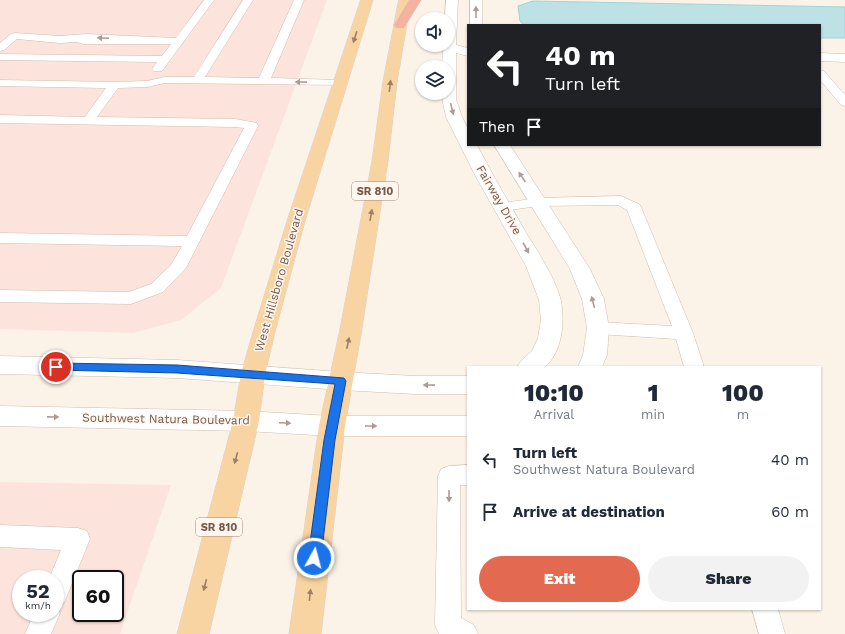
<!DOCTYPE html>
<html lang="en">
<head>
<meta charset="utf-8">
<style>
	:root { --surface:#fff; --page:#f2f2f3; --text:#1f2937; --muted:#747a83; --accent:#e36951 }
	body { margin:0; font-family:"Work Sans",sans-serif; background:var(--page); color:var(--text); height:100vh; display:flex; flex-direction:column; font-size:15px; white-space:nowrap }
	* { box-sizing:border-box; margin:0 }
	p { font-size:13px; color:var(--muted) }
	.icon { flex:none; width:22px; height:22px; fill:none; stroke:currentColor; stroke-width:2; stroke-linecap:round; stroke-linejoin:round }
	.map { position:relative; flex:1; overflow:hidden }
	.details { position:absolute; left:467px; top:366px; width:354px; height:244px; display:flex; flex-direction:column; background:var(--surface); border-radius:0px; box-shadow:0 1px 3px #0004 }
	.details>* { flex:none }
	.hud { position:absolute; left:467px; top:24px; width:354px; height:122px; border-radius:0px; box-shadow:0 1px 3px #0004; background:#202124; color:#fff; overflow:hidden }
	.tools { position:absolute; left:415px; top:12px; display:grid; gap:8px }
	.tools a { display:grid; place-items:center; width:40px; height:40px; border-radius:50%; background:var(--surface); box-shadow:0 1px 3px #0004; font-size:20px }
	.speed { position:absolute; left:12px; top:570px; display:flex; gap:8px; font-size:20px; font-weight:700; text-align:center }
	.speed>* { display:grid; place-content:center; width:52px; height:52px; border-radius:50%; background:var(--surface); box-shadow:0 1px 3px #0004; line-height:1 }
	.speed small { font-size:10px; font-weight:400 }
	.speed .limit { border:2px solid #111; border-radius:6px; background:#fff; color:#111 }
	.pin { position:absolute; display:grid; place-items:center; width:34px; height:34px; color:#fff; margin:-17px; border:2px solid #fff; border-radius:50%; box-shadow:0 1px 4px #0007 }
	.me { position:absolute; width:44px; margin:-22px; rotate:7deg; stroke-linejoin:round; filter:drop-shadow(0 0 3px #0008) }
	.turn { display:flex; align-items:center; gap:14px; height:84px; padding:0 12px; font-size:18px }
	.turn .icon { width:52px; height:52px; stroke-width:2.5 }
	.turn b { display:block; font-size:28px; line-height:34px }
	.then { display:flex; align-items:center; height:38px; padding:0 12px; background:#0003; gap:8px; font-size:15px }
	.eta { display:flex; justify-content:space-evenly; align-items:center; height:68px; text-align:center }
	.eta b { font-size:24px; font-weight:800; line-height:28px }
	.primary-button { display:flex; gap:8px; margin-top:auto; padding:8px 12px }
	.primary-button a { flex:1; height:46px; border-radius:24px; background:var(--accent); color:#fff; font-size:16px; font-weight:800; line-height:46px; text-align:center }
	.primary-button a+a { background:var(--page); color:var(--text) }
	ul { padding:0; list-style:none }
	li { display:flex; align-items:center; gap:12px; height:52px; padding:0 12px }
	li div { flex:1 }
	li b { display:block; font-size:15px }
	li em { font-style:normal }
	.map>svg:first-child { display:block }
</style>
</head>
<body>
<div class="map">
<svg width="845" height="634" viewBox="0 0 845 634">
	<rect width="100%" height="100%" fill="#fcf3e8"/>
	<path fill="#fce4dc" fill-rule="evenodd" d="M 0,0 L 327,0 L 221,288 L 181,320 L 133,333 L 0,329 Z
		M 0,482 L 171,485 L 120,634 L 0,634 ZM 21,579 L 55,579 L 55,613 L 21,613 ZM 81,579 L 115,579 L 115,613 L 81,613 Z"/>
	<path fill="#bde2e6" stroke="#a3d2d7" d="M 533,1 L 845,7 L 845,38 L 820,38 L 820,25 L 524,25 L 520,21 L 518,6 Z"/>
	<g fill="none" stroke-linecap="round" stroke-linejoin="round">
		<g stroke="#d0bdb0" stroke-width="1">
			<path id="service" d="M 204,0 L 214,0 L 162,71 L 154,71 L 152,69 L 157,62 L 0,60 L 0,54 L 162,56 L 171,44 L 83,44 L 77,42 L 60,43 L 17,39 L 4,50 L 0,51 L 0,43 L 11,34 L 15,33 L 60,36 L 86,34 L 176,38 Z
				M 243,0 L 253,0 L 205,77 L 259,78 L 294,0 L 304,0 L 271,78 L 340,80 L 344,81 L 346,83 L 344,85 L 165,83 L 147,87 L 118,88 L 97,117 L 235,119 L 257,123 L 258,126 L 186,268 L 163,292 L 131,304 L 0,302 L 0,290 L 129,292 L 151,284 L 171,265 L 182,246 L 0,243 L 0,233 L 187,236 L 244,128 L 235,127 L 0,123 L 0,115 L 85,117 L 106,88 L 0,86 L 0,80 L 115,82 L 147,81 L 165,77 L 194,77 Z
				M 820,70 L 824,71 L 845,95 L 845,106 L 841,105 L 820,80 Z
				M 621,196 L 639,204 L 641,207 L 693,333 L 704,367 L 684,367 L 676,339 L 598,334 L 592,333 L 589,328 L 592,323 L 598,322 L 672,326 L 627,210 L 618,205 L 538,206 L 503,211 L 498,210 L 496,207 L 498,204 L 503,203 L 538,198 Z
				M 468,465 L 468,485 L 460,485 L 461,618 L 474,625 L 478,634 L 439,634 L 435,625 L 438,476 L 441,469 L 449,466 Z
				M 0,525 L 78,528 L 87,531 L 90,539 L 64,603 L 57,606 L 60,613 L 51,634 L 25,634 L 34,613 L 55,613 L 55,579 L 49,579 L 61,550 L 0,547 Z
				M 752,609 L 778,609 L 785,634 L 759,634 Z"/>
		</g>
		<g stroke="#d0bdb0" stroke-width="1">
			<path id="minor" d="M 446,0 L 458,0 L 456,45 L 468,48 L 468,56 L 456,53 L 456,99 L 462,117 L 468,129 L 468,145 L 477,145 C 493,176 511,206 528,236 C 539,253 557,282 561,301 C 565,323 562,352 545,367 L 517,367 L 521,361 L 532,351 L 538,338 L 541,320 L 539,300 L 526,266 L 476,177 L 446,117 L 441,93 L 448,93 L 448,67 L 442,67 L 443,45 L 448,45 L 448,19 L 445,19 Z
				M 470,0 L 482,0 L 482,25 L 470,25 Z
				M 820,53 L 845,54 L 845,62 L 820,61 Z
				M 494,145 L 510,145 L 590,269 L 604,299 L 609,328 L 607,355 L 602,367 L 578,367 L 583,355 L 587,328 L 582,299 L 570,269 Z
				M 341,372 L 415,376 L 468,376 L 468,394 L 415,394 L 341,390 L 332,388 L 329,381 L 332,374 Z
				M 332,416 L 468,416 L 468,436 L 332,436 L 323,433 L 319,426 L 323,419 Z"/>
		</g>
		<g stroke="#d0bdb0" stroke-width="1">
			<path id="tertiary" d="M 0,356 L 177,360 L 341,372 L 350,374 L 353,381 L 350,388 L 341,390 L 177,378 L 0,374 Z
				M 0,406 L 246,411 L 332,416 L 341,419 L 345,426 L 341,433 L 332,436 L 246,431 L 0,426 Z"/>
		</g>
		<g stroke="#d9d1cd" stroke-width="1">
			<path id="primary" d="M 361,0 L 373,0 L 305,221 L 275,332 L 265,374 L 259,421 L 209,634 L 177,634 L 233,421 L 241,374 L 253,332 L 287,221 Z
				M 399,0 L 411,0 L 397,82 L 388,161 L 361,334 L 345,426 L 321,634 L 289,634 L 319,426 L 339,334 L 372,161 L 383,82 Z"/>
		</g>
		<g stroke="#d9d1cd" stroke-width="1">
			<path id="motorway" d="M 409,0 L 421,0 L 404,28 L 396,28 L 394,25 Z"/>
		</g>
		<use href="#service" fill="#fff" fill-rule="evenodd"/>
		<use href="#minor" fill="#fff" fill-rule="evenodd"/>
		<use href="#tertiary" fill="#fff" fill-rule="evenodd"/>
		<use href="#primary" fill="#f9d4a3" fill-rule="evenodd"/>
		<use href="#motorway" fill="#f4b2a1" fill-rule="evenodd"/>
	</g>
	<defs><path id="oneway-solid" d="M-6-.8H1V-3.2L6.5 0L1 3.2V.8H-6Z"/></defs>
	<g fill="#ad9b94">
		<use href="#oneway-solid" transform="translate(476 12) rotate(-91)"/>
		<use href="#oneway-solid" transform="translate(103 38) rotate(-178)"/>
		<use href="#oneway-solid" transform="translate(301 82) rotate(-179)"/>
		<use href="#oneway-solid" transform="translate(452 109) rotate(76)"/>
		<use href="#oneway-solid" transform="translate(522 177) rotate(-124)"/>
		<use href="#oneway-solid" transform="translate(526 248) rotate(61)"/>
		<use href="#oneway-solid" transform="translate(593 302) rotate(-104)"/>
		<use href="#oneway-solid" transform="translate(429 385) rotate(-179)"/>
		<use href="#oneway-solid" transform="translate(53 417) rotate(1)"/>
		<use href="#oneway-solid" transform="translate(285 423) rotate(3)"/>
		<use href="#oneway-solid" transform="translate(371 426)"/>
		<use href="#oneway-solid" transform="translate(449 496) rotate(90)"/>
	</g>
	<g fill="#9d7e66">
		<use href="#oneway-solid" transform="translate(355 37) rotate(108)"/>
		<use href="#oneway-solid" transform="translate(390 86) rotate(-83)"/>
		<use href="#oneway-solid" transform="translate(371 215) rotate(-80)"/>
		<use href="#oneway-solid" transform="translate(348 343) rotate(-78)"/>
		<use href="#oneway-solid" transform="translate(236 458) rotate(105)"/>
		<use href="#oneway-solid" transform="translate(205 585) rotate(104)"/>
		<use href="#oneway-solid" transform="translate(310 595) rotate(-83)"/>
	</g>
	<path fill="#1a73e8" stroke="#114b97" d="M 56,363 L 177,365 L 344,378 L 346,381 L 335,440 L 321,558 L 319,562 L 314,564 L 310,562 L 308,558 L 324,440 L 335,384 L 177,373 L 56,370 L 52,369 L 51,367 L 52,364 Z"/>
	<g text-anchor="middle" stroke-width="3" stroke-linejoin="round" paint-order="stroke">
		<g fill="#fff7ef" stroke="#9f887d" stroke-width="1">
			<rect x="352" y="182" width="46" height="18" rx="3"/>
			<rect x="196" y="518" width="46" height="18" rx="3"/>
		</g>
		<g font-size="11" font-weight="bold" fill="#76594c">
			<text x="375" y="195">SR 810</text>
			<text x="219" y="531">SR 810</text>
		</g>
		<g font-size="12" fill="#76594c" stroke="#fff7ef">
			<text transform="translate(499 200) rotate(60)" y="4">Fairway Drive</text>
			<text transform="translate(279 280) rotate(-74)" y="4">West Hillsboro Boulevard</text>
			<text transform="translate(166 419) rotate(1)" y="4">Southwest Natura Boulevard</text>
		</g>
	</g>
</svg>
<div class="tools">
<a><svg class="icon" aria-label="sound" viewBox="0 0 24 24"><path d="M4 9h4l5-4v14l-5-4H4zM17 9q2 3 0 6"/></svg></a>
<a><svg class="icon" aria-label="layers" viewBox="0 0 24 24"><path d="M12 4l9 5-9 5-9-5zM3 14l9 5 9-5"/></svg></a>
</div>
<div class="speed"><div>52<small>km/h</small></div><div class="limit">60</div></div>
<div class="pin" style="left:56px;top:367px;background:#d93025"><svg class="icon" aria-label="arrive" viewBox="0 0 24 24"><path d="M6 21V4h12l-3 4 3 4H6"/></svg></div>
<svg class="me" style="left:314px;top:558px" viewBox="-20 -20 40 40"><circle r="17" fill="#1a73e8" stroke="#fff" stroke-width="3"/><path d="M0-11L8 9 0 5-8 9z" fill="#fff"/></svg>
<div class="hud">
<div class="turn"><svg class="icon" aria-label="left" viewBox="0 0 24 24"><path d="M17 20v-9H6M10 6l-5 5 5 5"/></svg><div><b>40 m</b>Turn left</div></div>
<div class="then">Then<svg class="icon" aria-label="arrive" viewBox="0 0 24 24"><path d="M6 21V4h12l-3 4 3 4H6"/></svg></div>
</div>
<section class="details">
<div class="eta">
<div><b>10:10</b><p>Arrival</p></div>
<div><b>1</b><p>min</p></div>
<div><b>100</b><p>m</p></div>
</div>
<ul>
<li><svg class="icon" aria-label="left" viewBox="0 0 24 24"><path d="M17 20v-9H6M10 6l-5 5 5 5"/></svg><div><b>Turn left</b><p>Southwest Natura Boulevard</p></div><em>40 m</em></li>
<li><svg class="icon" aria-label="arrive" viewBox="0 0 24 24"><path d="M6 21V4h12l-3 4 3 4H6"/></svg><div><b>Arrive at destination</b></div><em>60 m</em></li>
</ul>
<div class="primary-button"><a>Exit</a><a>Share</a></div>
</section>
</div>
</body>
</html>
